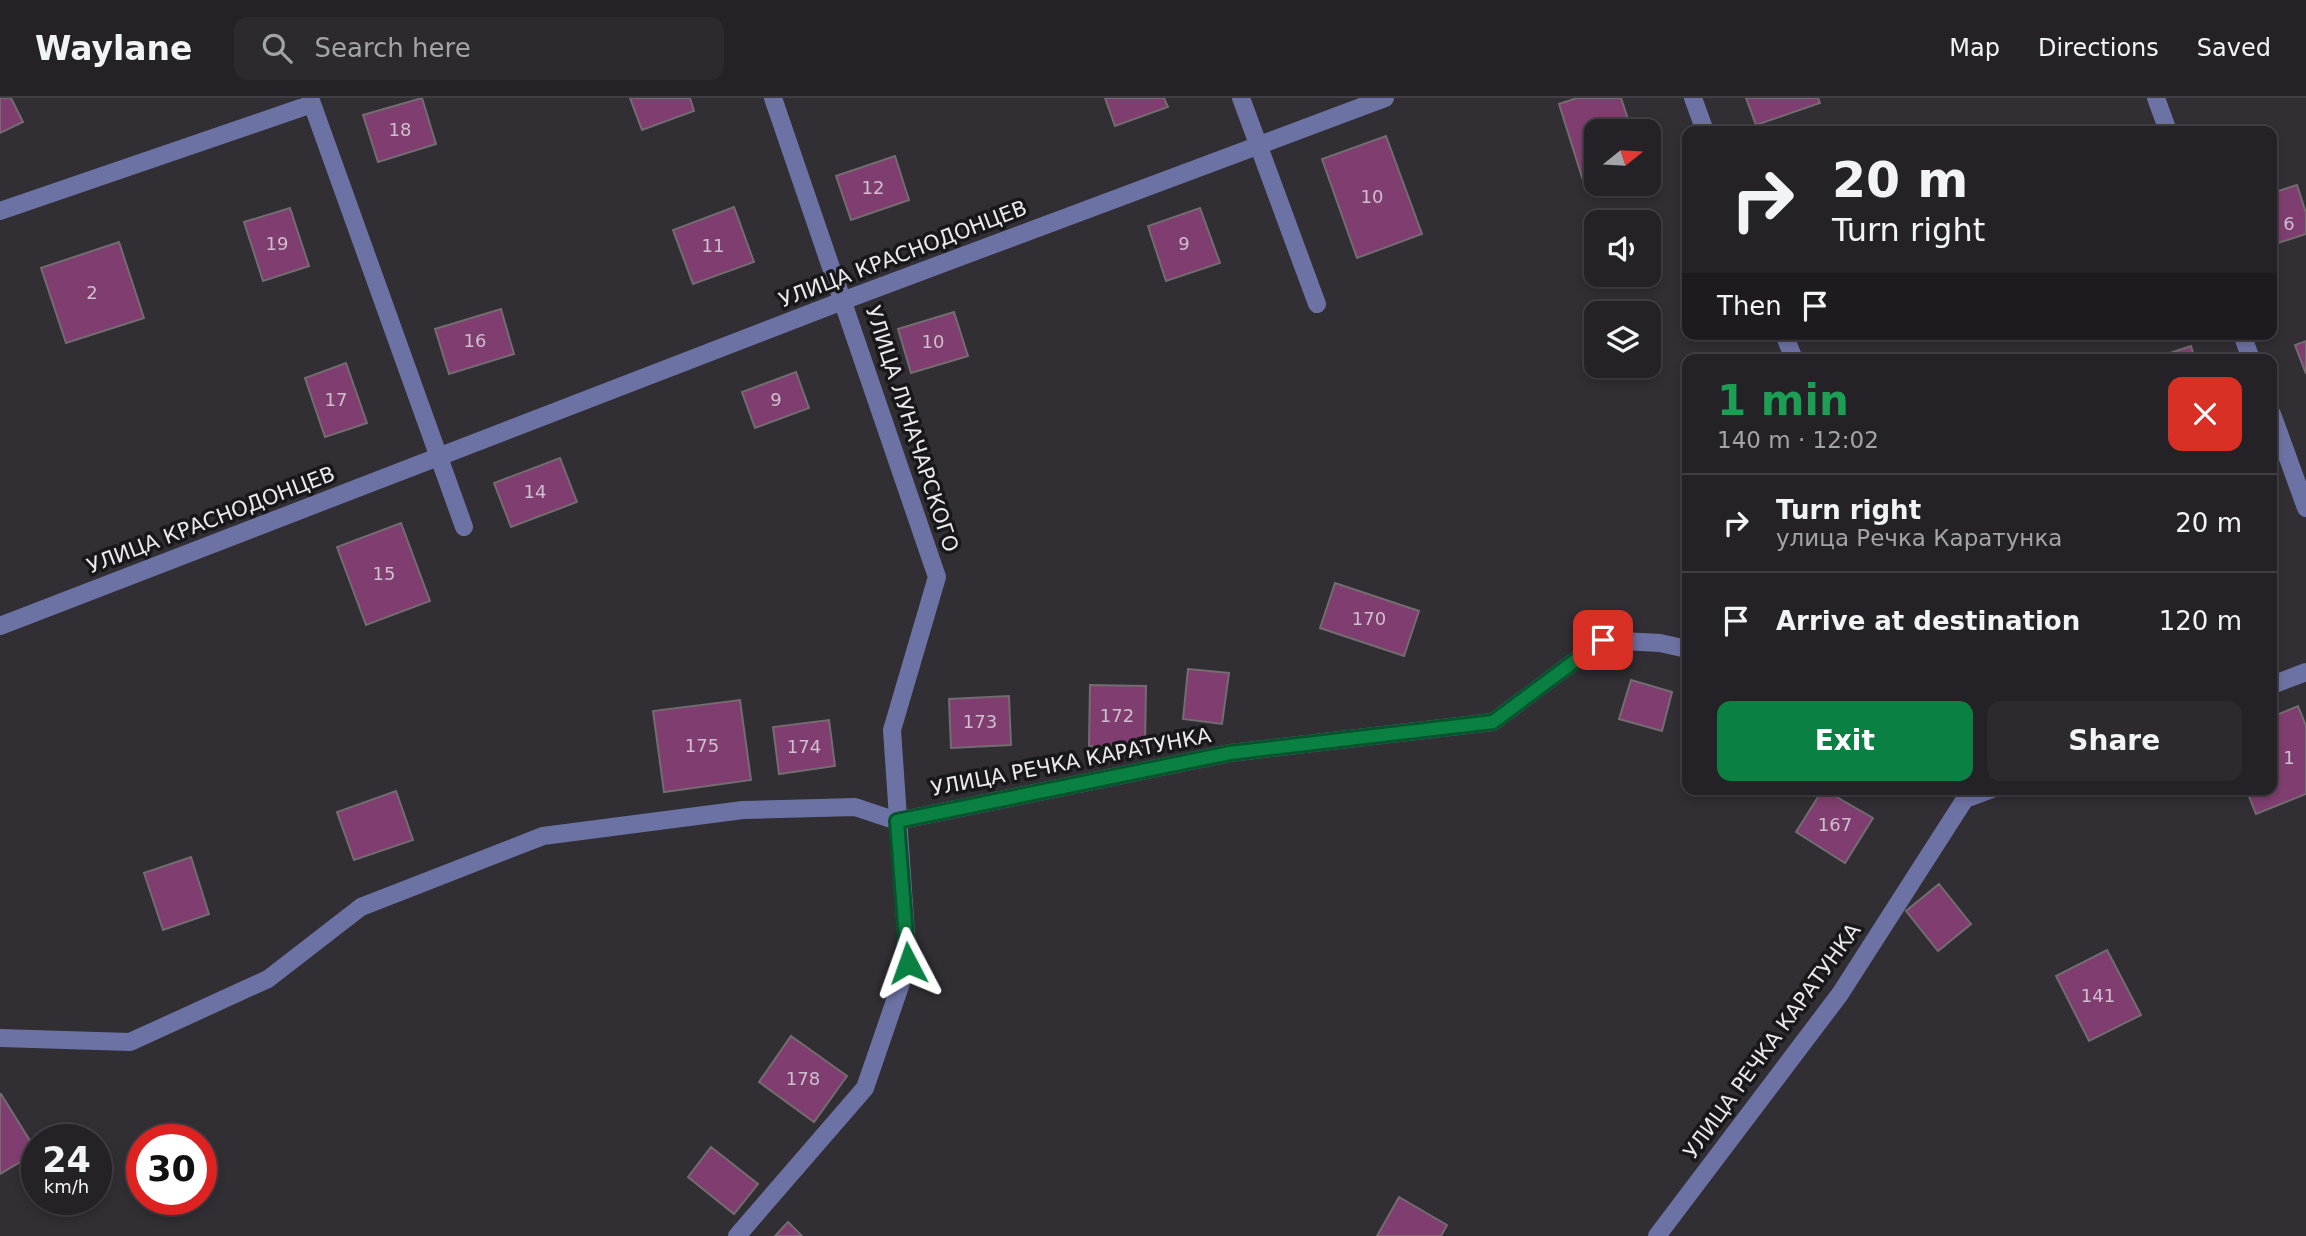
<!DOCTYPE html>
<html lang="en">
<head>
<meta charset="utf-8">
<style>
	:root { --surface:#252227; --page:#2d2a2f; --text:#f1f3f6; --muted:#a3a4a7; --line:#423f44; --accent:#0b8043 }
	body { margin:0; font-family:"DejaVu Sans",sans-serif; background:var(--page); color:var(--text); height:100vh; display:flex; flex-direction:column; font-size:26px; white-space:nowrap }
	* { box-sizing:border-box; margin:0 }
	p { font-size:23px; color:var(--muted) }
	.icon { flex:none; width:38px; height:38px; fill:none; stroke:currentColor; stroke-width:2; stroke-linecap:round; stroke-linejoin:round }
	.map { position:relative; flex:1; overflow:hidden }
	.drawer { position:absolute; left:1682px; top:256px; width:595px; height:441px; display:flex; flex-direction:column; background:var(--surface); border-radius:14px; box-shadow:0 4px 10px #0003,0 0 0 2px var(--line) }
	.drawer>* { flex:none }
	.top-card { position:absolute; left:1682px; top:28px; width:595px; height:214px; border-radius:14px; box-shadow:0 4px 10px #0003,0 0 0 2px var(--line); background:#252227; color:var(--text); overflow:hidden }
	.needle { width:46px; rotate:72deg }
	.controls { position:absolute; left:1584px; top:21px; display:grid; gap:14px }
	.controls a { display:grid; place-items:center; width:77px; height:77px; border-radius:14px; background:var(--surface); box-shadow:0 4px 10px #0003,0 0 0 2px var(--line); font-size:35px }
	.speed { position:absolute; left:21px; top:1026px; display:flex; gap:14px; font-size:35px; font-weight:700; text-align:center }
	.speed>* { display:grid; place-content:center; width:91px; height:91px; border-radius:50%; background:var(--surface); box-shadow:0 4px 10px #0003,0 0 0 2px var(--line); line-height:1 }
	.speed small { font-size:18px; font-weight:400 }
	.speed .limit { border:10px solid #d22; background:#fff; color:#111 }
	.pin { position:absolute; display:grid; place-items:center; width:60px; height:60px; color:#fff; margin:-30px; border-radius:14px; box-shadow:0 4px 10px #0006 }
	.me { position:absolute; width:77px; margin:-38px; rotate:356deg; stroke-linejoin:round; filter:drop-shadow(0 0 5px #0008) }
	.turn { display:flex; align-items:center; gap:24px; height:147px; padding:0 35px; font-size:32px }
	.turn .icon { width:91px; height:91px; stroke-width:2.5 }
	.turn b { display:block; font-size:49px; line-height:60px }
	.then { display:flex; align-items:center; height:66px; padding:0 35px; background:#0003; gap:14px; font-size:26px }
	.round { display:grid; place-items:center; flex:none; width:74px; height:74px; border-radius:14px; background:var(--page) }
	.head { display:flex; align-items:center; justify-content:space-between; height:119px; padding:0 35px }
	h1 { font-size:42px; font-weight:800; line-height:52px; color:#1e9e55 }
	.button { display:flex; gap:14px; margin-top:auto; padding:14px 35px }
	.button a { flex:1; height:80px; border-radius:14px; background:var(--accent); color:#fff; font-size:28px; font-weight:800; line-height:80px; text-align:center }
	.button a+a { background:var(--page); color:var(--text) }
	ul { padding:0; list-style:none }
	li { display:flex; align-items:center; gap:21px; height:98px; padding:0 35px; border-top:2px solid var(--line) }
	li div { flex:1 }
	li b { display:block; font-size:26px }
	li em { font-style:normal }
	header { display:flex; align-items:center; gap:42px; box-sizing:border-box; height:98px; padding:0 35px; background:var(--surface); border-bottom:2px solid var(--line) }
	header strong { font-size:33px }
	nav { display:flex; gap:38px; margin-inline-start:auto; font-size:24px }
	.search { width:490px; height:63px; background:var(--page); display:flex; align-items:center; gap:18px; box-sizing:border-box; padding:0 24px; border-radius:14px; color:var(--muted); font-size:26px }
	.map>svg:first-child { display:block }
</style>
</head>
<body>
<header>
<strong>Waylane</strong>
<div class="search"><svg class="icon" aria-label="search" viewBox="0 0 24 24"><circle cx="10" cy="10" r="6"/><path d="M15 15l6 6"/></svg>Search here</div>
<nav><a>Map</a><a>Directions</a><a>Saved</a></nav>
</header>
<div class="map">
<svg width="2306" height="1138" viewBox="0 0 2306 1138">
	<rect width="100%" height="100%" fill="#312e34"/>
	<path fill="#7f3e6f" stroke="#736c70" stroke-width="2" d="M 0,0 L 11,0 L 23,24 L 0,35 Z
		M 422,0 L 436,46 L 378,64 L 363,17 Z
		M 630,0 L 690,0 L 694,13 L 642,32 Z
		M 1105,0 L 1164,0 L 1168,9 L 1115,28 Z
		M 1577,0 L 1621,0 L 1632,33 L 1596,33 L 1596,86 L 1606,86 L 1586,92 L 1559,6 Z
		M 1746,0 L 1818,0 L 1820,5 L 1756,27 Z
		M 1386,38 L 1422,136 L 1357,160 L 1322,61 Z
		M 895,58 L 909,102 L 851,122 L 836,78 Z
		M 2297,87 L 2306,115 L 2306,136 L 2272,147 L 2272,95 Z
		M 734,109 L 754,164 L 693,186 L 673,132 Z
		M 290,110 L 309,168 L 263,183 L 244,124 Z
		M 1200,110 L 1220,165 L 1166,183 L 1148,128 Z
		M 119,144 L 144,220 L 66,245 L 41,170 Z
		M 501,211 L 514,256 L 449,276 L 435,231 Z
		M 954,214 L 968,258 L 911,275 L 898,231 Z
		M 2306,243 L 2306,276 L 2295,247 Z
		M 2191,248 L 2195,261 L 2152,261 Z
		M 346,265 L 367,325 L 325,339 L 305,280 Z
		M 796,274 L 809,310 L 755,330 L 742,294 Z
		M 560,360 L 577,404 L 511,429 L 494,385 Z
		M 401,425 L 430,503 L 366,527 L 337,449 Z
		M 1335,485 L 1419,513 L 1404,558 L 1320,530 Z
		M 1188,571 L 1229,575 L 1222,626 L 1183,621 Z
		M 1631,582 L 1672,594 L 1662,633 L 1619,621 Z
		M 1090,587 L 1146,588 L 1145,649 L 1089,648 Z
		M 1009,598 L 1011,647 L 951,650 L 949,601 Z
		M 740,602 L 751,682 L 664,694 L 653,613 Z
		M 2298,608 L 2306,628 L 2306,696 L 2256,716 L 2246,691 L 2272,691 L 2272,619 Z
		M 829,622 L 835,668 L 779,676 L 773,629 Z
		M 1823,691 L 1873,720 L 1845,765 L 1796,734 Z
		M 396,693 L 413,742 L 354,762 L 337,714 Z
		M 191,759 L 209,816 L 163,832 L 144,775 Z
		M 1939,786 L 1971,826 L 1938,853 L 1906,813 Z
		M 2107,852 L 2141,917 L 2089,943 L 2056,878 Z
		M 791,938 L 847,978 L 814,1024 L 759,984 Z
		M 1,996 L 37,1054 L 0,1076 L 0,997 Z
		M 711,1049 L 758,1086 L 734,1116 L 688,1079 Z
		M 1399,1099 L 1447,1127 L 1441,1138 L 1377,1138 Z
		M 788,1124 L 802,1138 L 775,1138 Z"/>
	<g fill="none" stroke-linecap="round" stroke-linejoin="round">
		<path stroke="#6d72a4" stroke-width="18" d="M 310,0 L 464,429
			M 1241,0 L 1317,206
			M 1693,0 L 1705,33
			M 2156,0 L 2168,33
			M 0,113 L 312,6
			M 1784,236 L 1794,261
			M 2242,236 L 2251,261
			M 2272,316 L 2306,410
			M 0,528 L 845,202 L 1385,0
			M 2272,587 L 2306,574
			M 1965,701 L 1992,691
			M 0,940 L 130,944 L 268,881 L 361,809 L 543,738 L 743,712 L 855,709 L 897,723 L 1230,655 L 1493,624 L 1603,542 L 1660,545 L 1687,551
			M 737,1138 L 865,990 L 908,865 L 892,632 L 937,479 L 773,0
			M 1657,1138 L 1840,896 L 1965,701"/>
	</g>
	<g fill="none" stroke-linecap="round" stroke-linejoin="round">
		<g stroke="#07532c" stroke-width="18">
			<path id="route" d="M 908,865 L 897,723 L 1230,655 L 1493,624 L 1603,542"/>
		</g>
		<use href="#route" stroke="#0b8043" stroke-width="12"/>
	</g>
	<g text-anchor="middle" stroke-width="7" stroke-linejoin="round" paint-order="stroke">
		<g font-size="18" fill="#d0bece">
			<text x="400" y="38">18</text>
			<text x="873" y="96">12</text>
			<text x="1372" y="105">10</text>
			<text x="2289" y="132">6</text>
			<text x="277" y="152">19</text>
			<text x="1184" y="152">9</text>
			<text x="713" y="154">11</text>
			<text x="92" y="201">2</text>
			<text x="475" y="249">16</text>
			<text x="933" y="250">10</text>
			<text x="336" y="308">17</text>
			<text x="776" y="308">9</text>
			<text x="535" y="400">14</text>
			<text x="384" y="482">15</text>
			<text x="1369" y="527">170</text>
			<text x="1117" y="624">172</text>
			<text x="980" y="630">173</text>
			<text x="702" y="654">175</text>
			<text x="804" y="655">174</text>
			<text x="2289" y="666">1</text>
			<text x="1835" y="733">167</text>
			<text x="2098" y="904">141</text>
			<text x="803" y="987">178</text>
		</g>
		<g font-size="21" fill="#ebe9ed" stroke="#18171a">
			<text transform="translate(903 156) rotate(-21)" y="7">УЛИЦА КРАСНОДОНЦЕВ</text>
			<text transform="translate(912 331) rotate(72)" y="7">УЛИЦА ЛУНАЧАРСКОГО</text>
			<text transform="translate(211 422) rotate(-21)" y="7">УЛИЦА КРАСНОДОНЦЕВ</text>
			<text transform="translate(1071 664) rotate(-11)" y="7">УЛИЦА РЕЧКА КАРАТУНКА</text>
			<text transform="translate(1772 943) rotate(-54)" y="7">УЛИЦА РЕЧКА КАРАТУНКА</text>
		</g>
	</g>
</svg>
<div class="controls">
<a><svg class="needle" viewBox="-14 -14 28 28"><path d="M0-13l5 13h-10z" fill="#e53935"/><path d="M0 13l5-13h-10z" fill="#a3a4a7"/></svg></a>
<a><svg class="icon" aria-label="sound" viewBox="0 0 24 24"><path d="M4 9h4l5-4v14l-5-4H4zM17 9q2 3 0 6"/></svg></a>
<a><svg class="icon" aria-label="layers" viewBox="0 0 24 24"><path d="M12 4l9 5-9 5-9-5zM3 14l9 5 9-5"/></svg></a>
</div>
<div class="speed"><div>24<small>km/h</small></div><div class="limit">30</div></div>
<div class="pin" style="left:1603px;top:542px;background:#d93025"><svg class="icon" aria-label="arrive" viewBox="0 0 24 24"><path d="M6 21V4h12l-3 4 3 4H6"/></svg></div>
<svg class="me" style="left:908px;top:865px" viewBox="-20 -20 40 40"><path d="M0-17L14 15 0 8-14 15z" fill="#0b8043" stroke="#fff" stroke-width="4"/></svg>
<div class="top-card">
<div class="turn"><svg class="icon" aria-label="right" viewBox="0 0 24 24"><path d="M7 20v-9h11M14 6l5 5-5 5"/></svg><div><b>20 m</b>Turn right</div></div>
<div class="then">Then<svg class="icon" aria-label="arrive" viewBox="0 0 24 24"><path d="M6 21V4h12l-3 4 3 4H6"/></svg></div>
</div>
<section class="drawer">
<div class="head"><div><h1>1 min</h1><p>140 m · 12:02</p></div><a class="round" style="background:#d93025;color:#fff"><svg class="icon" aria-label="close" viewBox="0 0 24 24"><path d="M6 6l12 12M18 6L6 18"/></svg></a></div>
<ul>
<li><svg class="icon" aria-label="right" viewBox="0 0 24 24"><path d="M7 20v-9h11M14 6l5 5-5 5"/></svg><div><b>Turn right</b><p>улица Речка Каратунка</p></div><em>20 m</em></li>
<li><svg class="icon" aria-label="arrive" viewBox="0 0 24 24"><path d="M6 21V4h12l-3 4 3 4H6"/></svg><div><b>Arrive at destination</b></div><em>120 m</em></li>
</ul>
<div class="button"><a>Exit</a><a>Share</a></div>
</section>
</div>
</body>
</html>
